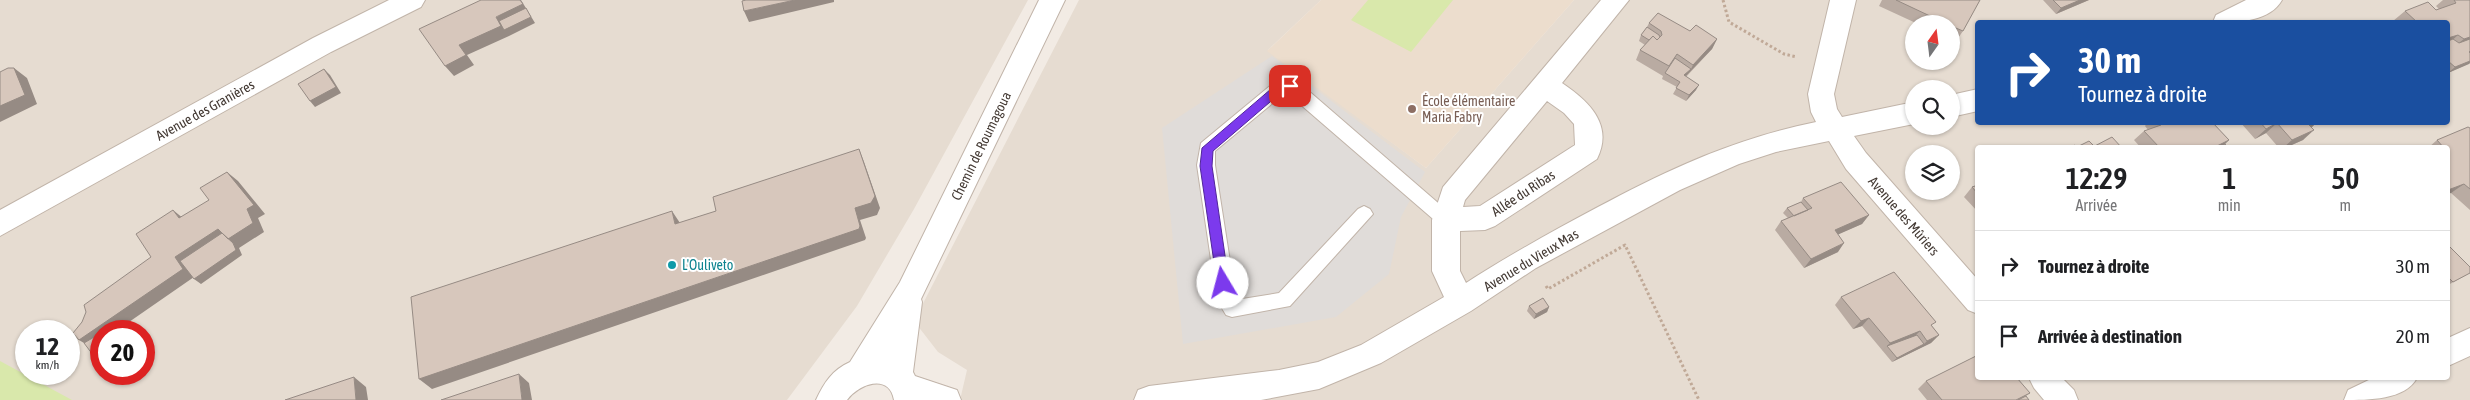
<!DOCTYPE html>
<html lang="fr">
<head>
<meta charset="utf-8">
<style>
	:root { --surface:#fff; --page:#f6f6f6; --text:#202124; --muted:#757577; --line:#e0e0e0 }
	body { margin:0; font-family:"Asap Condensed",sans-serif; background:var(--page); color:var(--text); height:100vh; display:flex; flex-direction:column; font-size:19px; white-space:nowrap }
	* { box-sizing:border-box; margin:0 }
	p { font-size:16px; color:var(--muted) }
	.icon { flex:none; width:28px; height:28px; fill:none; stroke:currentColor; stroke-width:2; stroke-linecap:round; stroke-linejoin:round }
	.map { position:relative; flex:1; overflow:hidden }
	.panel { position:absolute; left:1975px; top:145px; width:475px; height:235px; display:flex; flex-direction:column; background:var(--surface); border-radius:5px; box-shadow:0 1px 4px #0004 }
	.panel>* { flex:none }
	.hud { position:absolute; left:1975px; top:20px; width:475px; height:105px; border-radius:5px; box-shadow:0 1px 4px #0004; background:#1a4fa0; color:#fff; overflow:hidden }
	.needle { width:32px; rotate:14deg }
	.controls { position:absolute; left:1905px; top:15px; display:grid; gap:10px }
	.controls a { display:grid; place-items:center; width:55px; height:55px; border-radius:50%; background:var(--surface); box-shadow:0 1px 4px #0004; font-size:25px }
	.speed { position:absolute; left:15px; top:320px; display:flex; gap:10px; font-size:25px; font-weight:700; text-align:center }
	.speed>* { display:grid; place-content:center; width:65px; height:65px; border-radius:50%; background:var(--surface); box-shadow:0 1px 4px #0004; line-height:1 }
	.speed small { font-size:12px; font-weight:400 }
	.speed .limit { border:8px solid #d22; background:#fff; color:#111 }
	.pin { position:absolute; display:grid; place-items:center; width:42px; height:42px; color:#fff; margin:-21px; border-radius:10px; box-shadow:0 2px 8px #0006 }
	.me { position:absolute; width:55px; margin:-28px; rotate:352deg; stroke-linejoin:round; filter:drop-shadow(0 0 4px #0008) }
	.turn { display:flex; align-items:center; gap:18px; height:105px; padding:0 20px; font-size:22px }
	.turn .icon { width:65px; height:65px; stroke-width:2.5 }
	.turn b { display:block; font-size:35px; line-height:42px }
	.eta { display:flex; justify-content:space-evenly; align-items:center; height:85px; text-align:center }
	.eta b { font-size:30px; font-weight:600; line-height:35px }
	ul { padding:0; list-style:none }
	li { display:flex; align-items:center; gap:15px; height:70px; padding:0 20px; border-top:1px solid var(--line) }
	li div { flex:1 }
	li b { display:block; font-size:19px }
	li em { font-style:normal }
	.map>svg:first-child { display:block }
</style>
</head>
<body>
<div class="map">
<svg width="2470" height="400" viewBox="0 0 2470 400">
	<rect width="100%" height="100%" fill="#f2ebe4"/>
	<path fill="#e6dcd1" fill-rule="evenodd" d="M 0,0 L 1028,0 L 914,209 L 857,306 L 787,400 L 0,400 ZM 26,331 L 69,331 L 69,374 L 26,374 ZM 101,331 L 144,331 L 144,374 L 101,374 Z
		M 1079,0 L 1321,0 L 1268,50 L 1426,168 L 1574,0 L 2470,0 L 2470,400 L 960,400 L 967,370 L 938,352 L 914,321 ZM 1978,22 L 2448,22 L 2448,122 L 1978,122 ZM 1914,24 L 1951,24 L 1951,61 L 1914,61 ZM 1914,89 L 1951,89 L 1951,126 L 1914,126 ZM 1978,148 L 2448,148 L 2448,378 L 1978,378 ZM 1914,154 L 1951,154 L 1951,191 L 1914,191 Z"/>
	<path fill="#ecddcd" d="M 1321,0 L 1574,0 L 1426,168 L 1267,51 Z"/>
	<path fill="#d9e8ab" d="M 1368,0 L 1453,0 L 1411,52 L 1351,20 Z
		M 0,361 L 72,400 L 0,400 Z"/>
	<path fill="#e0dcd9" d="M 1272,56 L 1425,172 L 1401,217 L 1389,274 L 1336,317 L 1183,344 L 1162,128 Z"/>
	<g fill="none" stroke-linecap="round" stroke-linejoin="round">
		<g stroke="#c1b4a9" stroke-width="2">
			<path id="service" d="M 1290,78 L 1296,80 L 1452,215 L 1455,220 L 1452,225 L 1446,228 L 1440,225 L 1286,92 L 1215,151 L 1215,165 L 1236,300 L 1279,293 L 1358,209 L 1364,206 L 1370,209 L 1373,214 L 1290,306 L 1232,317 L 1226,315 L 1217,300 L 1197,165 L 1201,143 L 1276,81 Z"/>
		</g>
		<g stroke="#c1b4a9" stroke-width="2">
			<path id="minor" d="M 389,0 L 425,0 L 421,7 L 331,52 L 0,236 L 0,210 L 313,38 Z
				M 1039,0 L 1065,0 L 921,299 L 922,302 L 913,372 L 915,376 L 957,390 L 961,400 L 894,400 C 889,373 859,384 847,400 L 816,400 C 824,383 832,370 850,362 L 900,282 Z
				M 1601,0 L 1629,0 L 1562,83 C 1589,101 1614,125 1597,159 L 1495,226 L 1485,230 L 1460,231 L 1460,271 L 1466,283 C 1509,255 1553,231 1598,207 C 1669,169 1736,138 1816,122 L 1811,112 L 1808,94 L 1830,0 L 1856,0 L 1834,94 L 1837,109 L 1842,117 L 1914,102 L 1914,124 L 1854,136 L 1866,153 L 1978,280 L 1978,314 L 1968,310 L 1846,169 L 1829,141 L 1776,152 L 1739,164 L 1680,190 L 1536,268 L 1471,311 L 1381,363 L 1319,389 L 1261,400 L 1134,400 L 1138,390 L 1149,386 L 1279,370 L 1318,362 L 1361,345 L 1444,297 L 1432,271 L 1432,220 L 1443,187 ZM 1547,101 L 1564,113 L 1574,124 L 1575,145 L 1480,206 L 1463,207 L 1465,200 Z
				M 2246,0 L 2282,0 C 2269,23 2235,22 2213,22 L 2216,15 Z
				M 1978,89 L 1978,111 L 1951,117 L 1951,95 Z
				M 2470,328 L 2470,356 L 2448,366 L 2448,338 Z
				M 2029,378 L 2062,378 L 2074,390 L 2078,400 L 2044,400 L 2034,388 Z
				M 2373,378 L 2417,378 C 2405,400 2369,400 2344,400 L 2348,390 Z"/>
		</g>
		<path stroke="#c0a997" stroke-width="3" stroke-dasharray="2.5 2.5" stroke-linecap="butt" d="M 1723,0 L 1729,22 L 1784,54 L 1797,57
			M 1546,286 L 1548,289 L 1625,245 L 1699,400"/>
		<use href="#service" fill="#fff" fill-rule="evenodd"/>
		<use href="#minor" fill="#fff" fill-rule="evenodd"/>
	</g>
	<path fill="#b9aba2" d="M 1882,0 L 1980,0 L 1963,31 L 1956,41 L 1951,39 L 1951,24 L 1918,24 L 1879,6 Z
		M 2043,0 L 2089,0 L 2056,14 Z
		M 2443,0 L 2470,0 L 2470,63 L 2448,73 L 2448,22 L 2395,22 L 2393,21 L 2405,11 L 2436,10 L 2439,9 L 2436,6 Z
		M 1649,23 L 1690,31 L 1717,39 L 1712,49 L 1686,77 L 1696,90 L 1686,101 L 1673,94 L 1677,87 L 1662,79 L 1663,76 L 1636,60 L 1640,50 L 1645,45 L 1639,41 L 1641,35 L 1647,27 Z
		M 2148,122 L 2212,122 L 2229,140 L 2225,144 L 2228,148 L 2141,148 L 2134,140 L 2144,131 L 2148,130 L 2145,126 Z
		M 2240,122 L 2317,122 L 2312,127 L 2303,140 L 2285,148 L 2279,148 L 2266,133 L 2255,139 Z
		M 2470,128 L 2470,210 L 2451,193 L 2448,148 L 2428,148 L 2437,140 Z
		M 1978,185 L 1978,212 L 1964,197 L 1972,187 Z
		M 1803,198 L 1869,215 L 1862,224 L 1838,234 L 1838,252 L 1804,268 L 1775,230 L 1781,221 L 1788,218 L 1783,213 L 1787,208 L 1801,202 Z
		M 2448,245 L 2470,273 L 2448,285 Z
		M 1841,297 L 1932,326 L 1939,335 L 1931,343 L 1892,362 L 1862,326 L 1853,329 L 1835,305 Z
		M 1529,306 L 1549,307 L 1547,312 L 1534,319 L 1527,311 Z
		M 1926,381 L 2030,393 L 2026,396 L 2029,400 L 1927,400 L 1918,389 Z"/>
	<path fill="#968b84" d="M 520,0 L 521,0 L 535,23 L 509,36 L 467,55 L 474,65 L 454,76 L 445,66 L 459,45 Z
		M 795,0 L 834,0 L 834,2 L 749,22 L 744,11 Z
		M 2080,0 L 2089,0 L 2056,14 L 2061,8 Z
		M 2458,35 L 2448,44 L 2448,38 Z
		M 2470,37 L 2470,42 L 2451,49 L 2464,39 Z
		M 1717,39 L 1712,49 L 1681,81 L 1684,75 L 1691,69 L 1693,65 Z
		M 2470,61 L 2470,63 L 2469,64 L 2448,73 L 2455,67 Z
		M 14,68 L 27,78 L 37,104 L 0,122 L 0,106 Z
		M 324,69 L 330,75 L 341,93 L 315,107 L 310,101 Z
		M 1699,85 L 1696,90 L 1686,101 L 1689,95 Z
		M 2311,122 L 2317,122 L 2310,129 L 2308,124 Z
		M 2277,123 L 2266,133 L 2255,139 L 2266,129 Z
		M 2314,130 L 2303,140 L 2285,148 L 2283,148 L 2292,140 Z
		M 2229,140 L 2221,148 L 2213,148 Z
		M 859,149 L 864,162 L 880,208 L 877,215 L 860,220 L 866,238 L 865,240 L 432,389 L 419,379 L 855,208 Z
		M 227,172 L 238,181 L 265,214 L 258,218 L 264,232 L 239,248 L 242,255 L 201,284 L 194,279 L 194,277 L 116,331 L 101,331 L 101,341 L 92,348 L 79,340 L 175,257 Z
		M 2464,184 L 2451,193 L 2448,194 L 2448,190 Z
		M 173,210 L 184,219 L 179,218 Z
		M 672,211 L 680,223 L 675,224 Z
		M 1869,215 L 1862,224 L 1828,239 L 1835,230 Z
		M 1844,243 L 1838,252 L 1804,268 L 1811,259 Z
		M 1549,307 L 1547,312 L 1534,319 L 1536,314 Z
		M 1869,318 L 1862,326 L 1853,329 L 1861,321 Z
		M 1920,331 L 1912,339 L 1887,346 L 1882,351 L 1890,343 Z
		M 1939,335 L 1931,343 L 1892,362 L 1897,358 L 1924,344 L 1927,341 Z
		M 519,374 L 529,383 L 532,400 L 522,400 Z
		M 354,377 L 366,387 L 368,400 L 356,400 Z"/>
	<path fill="#d7c7bc" stroke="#968b84" d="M 481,0 L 520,0 L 523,4 L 496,17 L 501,26 L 459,45 L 466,55 L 445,66 L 419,29 Z
		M 746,0 L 795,0 L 744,11 L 742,1 Z
		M 1896,0 L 1980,0 L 1963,31 L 1951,26 L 1951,24 L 1947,24 Z
		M 2053,0 L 2080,0 L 2061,8 Z
		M 2454,0 L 2470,0 L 2470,37 L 2464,39 L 2458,35 L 2448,38 L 2448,22 L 2417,22 L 2405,11 L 2428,2 L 2436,10 L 2456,3 Z
		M 526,8 L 531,17 L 504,30 L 499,21 Z
		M 1658,13 L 1690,31 L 1696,25 L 1717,39 L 1693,65 L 1677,54 L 1669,66 L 1640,50 L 1653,36 L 1657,40 L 1662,35 L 1661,31 L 1649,23 Z
		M 1647,27 L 1659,35 L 1660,37 L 1657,40 L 1653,36 L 1649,40 L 1641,35 Z
		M 2453,39 L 2459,43 L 2470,39 L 2470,51 L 2469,52 L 2470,53 L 2470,61 L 2455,67 L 2448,61 L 2448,41 Z
		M 1675,58 L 1691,69 L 1684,75 L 1699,85 L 1689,95 L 1676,88 L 1680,82 L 1665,73 Z
		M 8,68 L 14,68 L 25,95 L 0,106 L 0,72 Z
		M 324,69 L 336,87 L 310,101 L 298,84 Z
		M 2159,122 L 2212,122 L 2229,140 L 2213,148 L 2160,148 L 2144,131 L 2161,125 Z
		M 2260,122 L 2311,122 L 2308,124 L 2314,130 L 2292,140 L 2277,123 L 2266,129 Z
		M 2468,127 L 2470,128 L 2470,189 L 2464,184 L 2448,190 L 2448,148 L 2444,148 L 2437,140 Z
		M 2112,137 L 2122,148 L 2091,148 Z
		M 2089,141 L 2094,146 L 2091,148 L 2078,148 L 2077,147 Z
		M 2225,144 L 2228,148 L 2217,148 Z
		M 2075,145 L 2078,148 L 2070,148 Z
		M 859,149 L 875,196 L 871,203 L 855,208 L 860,226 L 859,229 L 419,379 L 411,297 L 672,211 L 675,224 L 716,211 L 713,197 Z
		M 227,172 L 254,205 L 247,209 L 253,223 L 228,239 L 218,229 L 175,257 L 183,269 L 79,340 L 73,333 L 82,322 L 86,312 L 84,305 L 151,257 L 136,234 L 173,210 L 179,218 L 209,200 L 200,188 Z
		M 1841,182 L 1869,215 L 1835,230 L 1844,243 L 1811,259 L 1781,221 L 1812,208 L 1803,198 Z
		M 1978,185 L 1978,194 L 1972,187 Z
		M 1801,202 L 1808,210 L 1794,216 L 1787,208 Z
		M 222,233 L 233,243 L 236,250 L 194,279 L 180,261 Z
		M 2448,245 L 2470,267 L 2470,273 L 2453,282 L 2448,277 Z
		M 1894,272 L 1936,322 L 1931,325 L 1939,335 L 1927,341 L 1920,331 L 1890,343 L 1869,318 L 1861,321 L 1841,297 Z
		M 1543,298 L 1549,307 L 1536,314 L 1529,306 Z
		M 101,333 L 101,361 L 99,363 L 84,343 Z
		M 1917,335 L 1924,344 L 1897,358 L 1887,346 Z
		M 1978,355 L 1978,378 L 2017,378 L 2030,393 L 2016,400 L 1942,400 L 1926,381 Z
		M 519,374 L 522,400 L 441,400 Z
		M 354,377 L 356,400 L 285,400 Z
		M 2026,396 L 2029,400 L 2018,400 Z"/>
	<path fill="#7c3aed" stroke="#51269a" d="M 1290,81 L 1293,82 L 1293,89 L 1284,90 L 1213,151 L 1212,166 L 1229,283 L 1223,288 L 1217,283 L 1200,166 L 1202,148 L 1278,83 Z"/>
	<circle fill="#8d6e63" stroke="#fff" stroke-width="2" cx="1412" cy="109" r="5"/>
	<circle fill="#0f9aa8" stroke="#fff" stroke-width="2" cx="672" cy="265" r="5"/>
	<g text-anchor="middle" stroke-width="4" stroke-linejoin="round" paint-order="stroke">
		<g font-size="14" fill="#785e54" stroke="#fff" text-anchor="start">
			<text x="1422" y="106">École élémentaire<tspan x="1422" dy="16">Maria Fabry</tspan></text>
		</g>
		<g font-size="14" fill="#443a34" stroke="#fff">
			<text transform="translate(205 110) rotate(-29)" y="5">Avenue des Granières</text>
			<text transform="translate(981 146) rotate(-64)" y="5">Chemin de Roumagoua</text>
			<text transform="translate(1523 193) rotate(-33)" y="5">Allée du Ribas</text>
			<text transform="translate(1904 216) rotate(49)" y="5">Avenue des Mûriers</text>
			<text transform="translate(1531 260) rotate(-31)" y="5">Avenue du Vieux Mas</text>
		</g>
		<g font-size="14" fill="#0d838f" stroke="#fff" text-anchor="start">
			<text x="682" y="270">L'Ouliveto</text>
		</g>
	</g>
</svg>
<div class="controls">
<a><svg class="needle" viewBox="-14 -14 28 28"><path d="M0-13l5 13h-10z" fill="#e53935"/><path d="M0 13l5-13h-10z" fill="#757577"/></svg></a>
<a><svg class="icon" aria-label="search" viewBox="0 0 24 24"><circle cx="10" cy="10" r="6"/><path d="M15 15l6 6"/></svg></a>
<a><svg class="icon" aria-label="layers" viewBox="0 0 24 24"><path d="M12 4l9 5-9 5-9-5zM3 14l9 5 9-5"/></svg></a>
</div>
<div class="speed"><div>12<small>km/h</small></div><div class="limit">20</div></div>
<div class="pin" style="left:1290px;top:86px;background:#d93025"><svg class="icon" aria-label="arrive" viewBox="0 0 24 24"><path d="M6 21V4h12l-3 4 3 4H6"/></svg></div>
<svg class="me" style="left:1223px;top:283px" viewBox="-20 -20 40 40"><circle r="19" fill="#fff"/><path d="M0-13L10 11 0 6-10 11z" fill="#7c3aed"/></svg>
<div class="hud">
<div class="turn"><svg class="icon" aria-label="right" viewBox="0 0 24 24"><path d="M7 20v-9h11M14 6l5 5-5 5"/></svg><div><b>30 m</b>Tournez à droite</div></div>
</div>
<section class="panel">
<div class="eta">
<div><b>12:29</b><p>Arrivée</p></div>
<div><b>1</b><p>min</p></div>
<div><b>50</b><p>m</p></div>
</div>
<ul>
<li><svg class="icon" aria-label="right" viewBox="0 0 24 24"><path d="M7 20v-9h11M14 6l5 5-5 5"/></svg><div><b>Tournez à droite</b></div><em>30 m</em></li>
<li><svg class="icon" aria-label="arrive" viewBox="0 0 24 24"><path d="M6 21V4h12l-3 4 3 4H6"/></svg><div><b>Arrivée à destination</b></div><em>20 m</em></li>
</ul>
</section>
</div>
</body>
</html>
